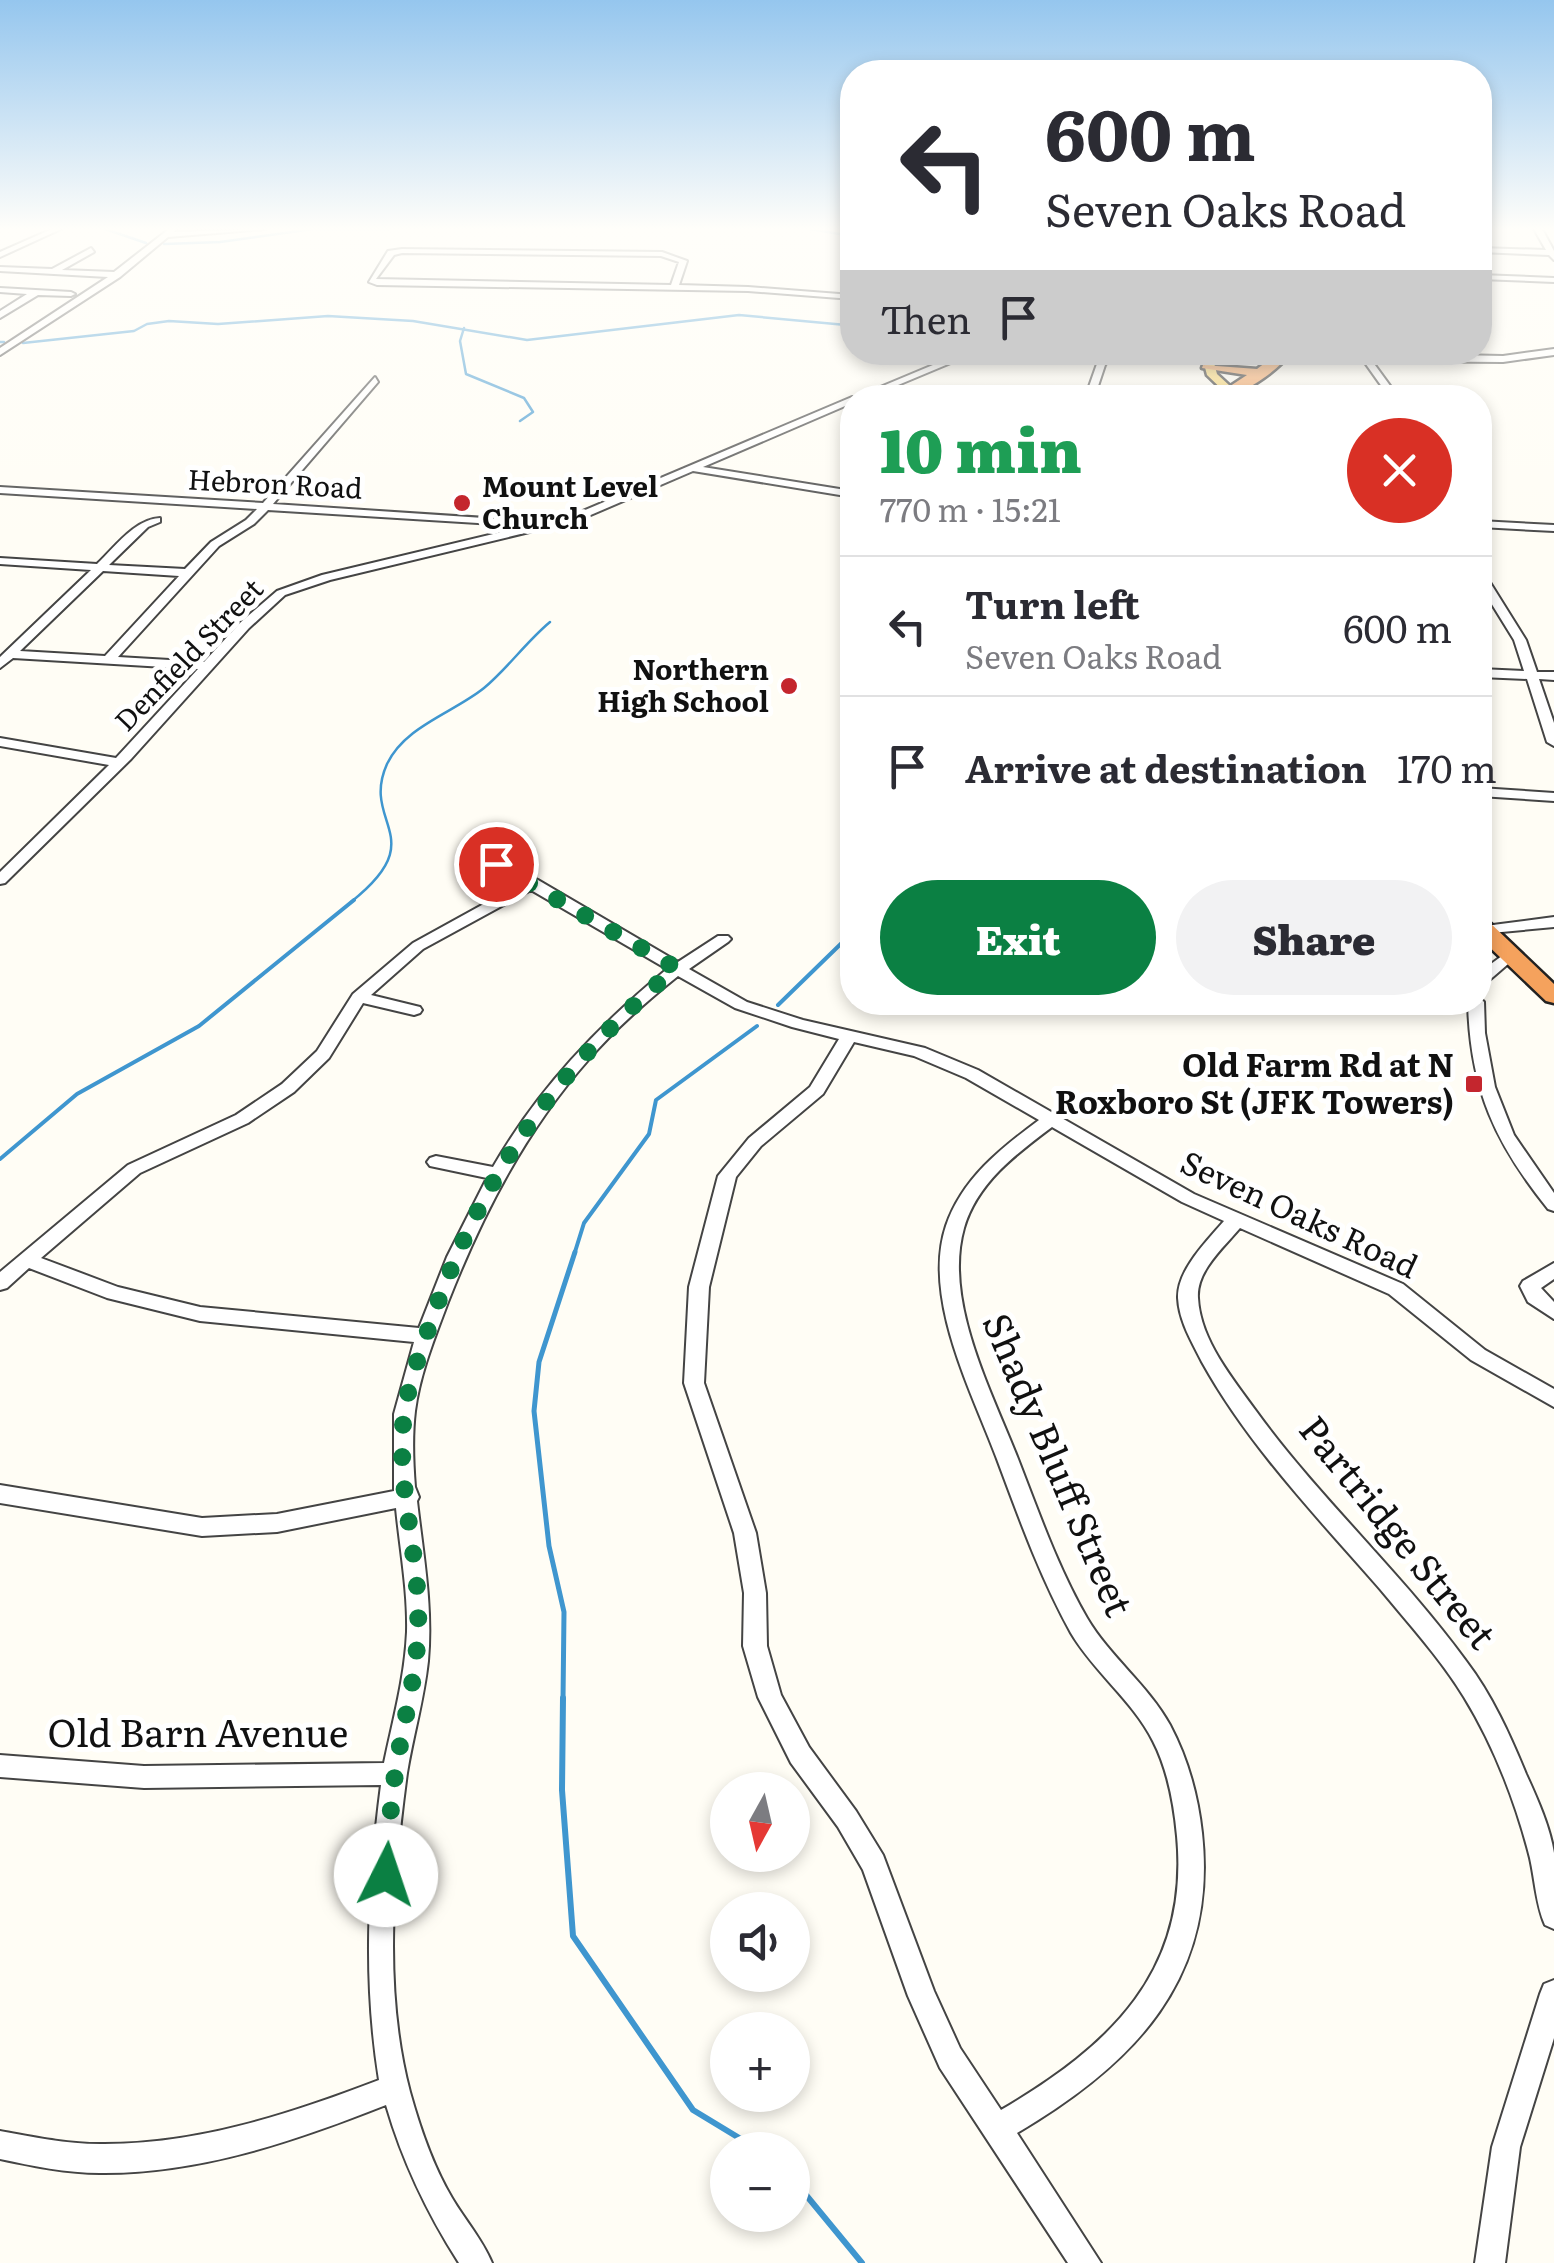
<!DOCTYPE html>
<html lang="en">
<head>
<meta charset="utf-8">
<style>
	:root { --surface:#fff; --page:#f2f2f3; --text:#2b2b33; --muted:#7c7c81; --line:#e1e1e2; --accent:#0b8043 }
	body { margin:0; font-family:Literata,serif; background:var(--page); color:var(--text); height:100vh; display:flex; flex-direction:column; font-size:38px; white-space:nowrap }
	* { box-sizing:border-box; margin:0 }
	p { font-size:32px; color:var(--muted) }
	.icon { flex:none; width:55px; height:55px; fill:none; stroke:currentColor; stroke-width:2; stroke-linecap:round; stroke-linejoin:round }
	.map { position:relative; flex:1; overflow:hidden }
	.details { position:absolute; left:840px; top:385px; width:652px; height:630px; display:flex; flex-direction:column; background:var(--surface); border-radius:40px; box-shadow:0 5px 15px #0003 }
	.details>* { flex:none }
	.guide { position:absolute; left:840px; top:60px; width:652px; height:305px; border-radius:40px; box-shadow:0 5px 15px #0003; background:#fff; color:var(--text); overflow:hidden }
	.needle { width:65px; rotate:188deg }
	.tools { position:absolute; left:710px; top:1772px; display:grid; gap:20px }
	.tools a { display:grid; place-items:center; width:100px; height:100px; border-radius:50%; background:var(--surface); box-shadow:0 5px 15px #0003; font-size:50px }
	.pin { position:absolute; display:grid; place-items:center; width:85px; height:85px; color:#fff; margin:-42px; border:5px solid #fff; border-radius:50%; box-shadow:0 2px 10px #0007 }
	.me { position:absolute; width:110px; margin:-55px; rotate:4deg; stroke-linejoin:round; filter:drop-shadow(0 0 8px #0008) }
	.turn { display:flex; align-items:center; gap:35px; height:210px; padding:0 40px; font-size:45px }
	.turn .icon { width:130px; height:130px; stroke-width:2.5 }
	.turn b { display:block; font-size:70px; line-height:85px }
	.then { display:flex; align-items:center; height:95px; padding:0 40px; background:#0003; gap:20px; font-size:38px }
	.round { display:grid; place-items:center; flex:none; width:105px; height:105px; border-radius:52px; background:var(--page) }
	.summary { display:flex; align-items:center; justify-content:space-between; height:170px; padding:0 40px }
	h1 { font-size:60px; font-weight:800; line-height:75px; color:#1e9e55 }
	.primary-button { display:flex; gap:20px; margin-top:auto; padding:20px 40px }
	.primary-button a { flex:1; height:115px; border-radius:60px; background:var(--accent); color:#fff; font-size:40px; font-weight:800; line-height:115px; text-align:center }
	.primary-button a+a { background:var(--page); color:var(--text) }
	ul { padding:0; list-style:none }
	li { display:flex; align-items:center; gap:30px; height:140px; padding:0 40px; border-top:2px solid var(--line) }
	li div { flex:1 }
	li b { display:block; font-size:38px }
	li em { font-style:normal }
	.map>svg:first-child { display:block }
</style>
</head>
<body>
<div class="map">
<svg width="1554" height="2263" viewBox="0 0 1554 2263">
	<rect width="100%" height="100%" fill="#fffdf5"/>
	<g fill="none" stroke-linecap="round" stroke-linejoin="round">
		<path stroke="#3f96cf" stroke-width="2.5" d="M 105,229 L 146,243
			M 315,229 L 390,229
			M 810,229 L 852,236
			M 164,244 L 220,242 L 313,229
			M 464,328 L 460,341 L 466,374 L 524,398 L 533,412 L 520,421
			M 0,342 L 4,342
			M 23,343 L 134,331 L 147,324 L 169,321 L 218,324 L 328,316 L 413,321 L 527,340 L 739,315 L 846,325
			M 351,902 C 433,837 360,824 387,764 C 405,726 453,713 484,688 C 508,668 526,642 550,622"/>
		<path stroke="#3f96cf" stroke-width="4" d="M 778,1005 L 852,933
			M 0,1159 L 77,1094 L 199,1026 L 354,900
			M 574,1255 L 584,1223 L 649,1134 L 656,1100 L 757,1026"/>
		<path stroke="#3f96cf" stroke-width="5" d="M 563,1700 L 564,1612 L 549,1546 L 534,1411 L 539,1362 L 575,1252"/>
		<path stroke="#3f96cf" stroke-width="6" d="M 563,1698 L 562,1790 L 573,1936 L 693,2110 L 759,2150
			M 792,2178 L 862,2263"/>
		<g stroke="#444" stroke-width="4">
			<path id="minor" d="M 52,229 L 61,229 L 0,257 L 0,252 Z
				M 169,229 L 176,229 L 174,232 L 265,229 L 168,237 L 120,277 L 0,355 L 0,348 L 108,277 L 0,271 L 0,267 L 52,269 L 91,248 L 94,252 L 62,270 L 114,272 Z
				M 1534,229 L 1542,229 L 1554,251 L 1554,260 L 1549,255 L 1480,252 L 1480,248 L 1546,250 Z
				M 402,249 L 662,252 L 687,261 L 679,285 L 748,287 L 852,295 L 852,299 L 748,291 L 377,285 L 369,282 L 388,251 ZM 402,253 L 661,256 L 679,262 L 671,285 L 376,279 L 394,255 Z
				M 1480,275 L 1554,278 L 1554,282 L 1480,279 Z
				M 0,288 L 71,292 L 75,294 L 71,296 L 38,295 L 0,318 L 0,311 L 27,294 L 0,292 Z
				M 1554,349 L 1554,355 L 1503,362 L 1372,361 L 1399,398 L 1390,398 L 1358,353 L 1503,356 Z
				M 964,352 L 977,352 L 867,398 L 854,398 Z
				M 1107,352 L 1116,352 L 1105,365 L 1094,398 L 1085,398 L 1097,364 Z
				M 375,377 L 378,382 L 273,504 L 546,522 L 571,516 L 852,397 L 852,403 L 703,467 L 852,491 L 852,497 L 693,471 L 579,520 L 330,580 L 285,595 L 249,628 L 131,759 L 5,883 L 0,884 L 0,872 L 109,765 L 0,746 L 0,738 L 116,758 L 198,669 L 13,658 L 0,668 L 0,657 L 91,570 L 0,564 L 0,558 L 97,564 C 115,547 135,519 160,518 L 160,522 L 148,527 L 109,565 L 185,569 L 211,542 L 246,520 L 257,509 L 0,493 L 0,487 L 263,503 ZM 268,510 L 527,526 L 322,575 L 277,591 L 241,622 L 204,662 L 118,657 L 219,546 L 254,524 ZM 103,571 L 179,576 L 105,656 L 20,651 Z
				M 1480,521 L 1554,525 L 1554,531 L 1480,527 Z
				M 1480,573 L 1486,576 L 1526,640 L 1537,672 L 1554,672 L 1554,680 L 1539,679 L 1554,723 L 1554,746 L 1547,742 L 1527,679 L 1480,677 L 1480,669 L 1524,671 L 1514,640 L 1480,585 Z
				M 1480,788 L 1554,793 L 1554,801 L 1480,796 Z
				M 496,860 L 538,880 L 678,962 L 718,936 L 728,936 L 731,939 L 728,942 L 689,969 L 747,1002 L 803,1020 L 925,1048 L 978,1070 L 1194,1194 L 1403,1284 L 1485,1350 L 1554,1389 L 1554,1407 L 1471,1360 L 1389,1294 L 1240,1228 C 1224,1247 1196,1271 1198,1298 C 1200,1340 1233,1379 1256,1411 C 1320,1499 1402,1573 1466,1661 C 1492,1695 1510,1735 1526,1774 C 1537,1798 1550,1827 1554,1853 C 1554,1877 1554,1904 1554,1929 L 1545,1925 C 1536,1905 1535,1880 1530,1858 C 1516,1803 1494,1746 1464,1697 C 1440,1658 1409,1624 1380,1589 C 1317,1517 1248,1445 1202,1362 C 1192,1342 1179,1321 1178,1298 C 1177,1270 1207,1241 1224,1221 L 1182,1202 L 1052,1127 C 1016,1154 977,1183 964,1228 C 943,1301 992,1392 1018,1459 C 1039,1513 1058,1568 1087,1618 C 1110,1657 1148,1685 1170,1725 C 1188,1759 1198,1796 1202,1833 C 1218,1979 1134,2064 1017,2133 L 1101,2263 L 1068,2263 L 940,2068 L 908,1996 L 863,1870 L 838,1827 L 791,1763 L 758,1697 L 743,1646 L 744,1593 L 734,1533 L 684,1383 L 689,1287 L 718,1176 L 749,1138 L 810,1087 L 839,1039 L 792,1027 L 735,1008 L 678,976 C 647,1001 616,1028 589,1059 C 526,1130 483,1213 448,1302 C 435,1337 420,1373 415,1411 C 412,1436 413,1462 415,1487 L 419,1497 L 417,1501 C 423,1554 433,1607 428,1661 C 424,1699 413,1736 407,1773 C 393,1877 383,1990 410,2092 C 420,2128 433,2166 452,2198 C 465,2220 482,2239 492,2263 L 459,2263 C 427,2213 403,2163 386,2105 C 295,2141 199,2174 100,2173 C 66,2173 33,2166 0,2159 L 0,2131 C 33,2137 66,2144 100,2144 C 197,2145 290,2114 379,2080 C 363,1980 368,1885 381,1785 L 144,1788 L 0,1777 L 0,1755 L 144,1766 L 384,1763 C 393,1720 405,1677 407,1632 C 408,1591 400,1549 396,1508 L 277,1532 L 202,1536 L 0,1503 L 0,1485 L 202,1518 L 277,1514 L 394,1491 L 394,1414 L 414,1342 L 200,1321 L 107,1298 L 29,1268 L 7,1288 L 0,1290 L 0,1272 L 128,1165 L 236,1115 L 282,1084 L 317,1051 L 353,994 L 413,943 L 520,884 L 491,867 L 489,864 ZM 531,890 L 667,969 C 598,1026 538,1089 493,1167 L 436,1156 L 430,1158 L 427,1162 L 430,1166 L 487,1178 L 447,1257 L 419,1328 L 200,1307 L 118,1287 L 41,1258 L 140,1173 L 248,1123 L 294,1092 L 329,1058 L 363,1003 L 414,1015 L 420,1013 L 422,1010 L 420,1007 L 371,995 L 423,949 ZM 854,1042 L 914,1056 L 966,1078 L 1039,1120 C 1000,1149 962,1179 946,1226 C 922,1298 972,1392 997,1459 C 1019,1518 1040,1577 1071,1633 C 1094,1672 1133,1701 1153,1741 C 1168,1770 1174,1804 1177,1836 C 1190,1972 1110,2046 1001,2110 L 960,2048 L 934,1991 L 883,1855 L 856,1811 L 809,1747 L 781,1695 L 767,1646 L 766,1593 L 756,1533 L 704,1383 L 709,1287 L 736,1177 L 761,1146 L 823,1094 Z
				M 1554,917 L 1554,927 L 1480,934 L 1480,928 L 1485,926 Z
				M 1510,950 L 1518,955 L 1515,958 L 1486,983 L 1480,985 L 1480,972 Z
				M 1480,998 L 1484,1002 L 1485,1033 L 1495,1087 L 1514,1135 L 1554,1193 L 1554,1211 L 1548,1209 C 1495,1143 1470,1089 1468,1002 L 1480,1002 Z
				M 1554,1263 L 1554,1279 L 1541,1288 L 1554,1302 L 1554,1319 L 1528,1302 L 1520,1286 L 1523,1281 Z
				M 1554,1980 L 1554,2038 L 1520,2147 L 1505,2263 L 1475,2263 L 1492,2147 L 1540,1994 L 1544,1984 Z"/>
		</g>
		<g stroke="#222" stroke-width="5">
			<path id="major" d="M 1201,352 L 1211,352 L 1217,374 L 1243,398 L 1231,398 L 1207,375 Z"/>
		</g>
		<g stroke="#222" stroke-width="5">
			<path id="highway" d="M 1279,352 L 1292,352 C 1274,374 1240,398 1212,398 L 1247,375 L 1202,368 L 1203,365 L 1257,369 Z
				M 1480,919 L 1488,921 L 1554,984 L 1554,1003 L 1546,1001 L 1480,938 Z"/>
		</g>
		<use href="#minor" fill="#fff" fill-rule="evenodd"/>
		<use href="#major" fill="#f9d66b" fill-rule="evenodd"/>
		<use href="#highway" fill="#f5a25d" fill-rule="evenodd"/>
	</g>
	<linearGradient id="sky" x2="0" y2="1"><stop stop-color="#95c6ee"/><stop offset="0.42" stop-color="#fffefa"/><stop offset="1" stop-color="#fffefa" stop-opacity="0"/></linearGradient>
	<rect width="1554" height="545" fill="url(#sky)"/>
	<g fill="none" stroke-linecap="round" stroke-linejoin="round">
		<path stroke="#0b8043" stroke-width="18" stroke-dasharray="0 32.4" d="M 386,1875 C 389,1840 390,1804 396,1769 C 403,1722 417,1676 418,1628 C 421,1560 397,1492 403,1425 C 406,1387 421,1351 433,1316 C 485,1170 558,1067 676,968 L 496,864"/>
	</g>
	<g fill="#c4262e" stroke="#fff" stroke-width="4">
		<circle cx="462" cy="503" r="10"/>
		<circle cx="789" cy="686" r="10"/>
		<rect x="1464" y="1074" width="20" height="20" rx="5"/>
	</g>
	<g text-anchor="middle" stroke-width="10" stroke-linejoin="round" paint-order="stroke">
		<g font-size="28" fill="#111" stroke="#fff">
			<text transform="translate(275 484) rotate(3)" y="10">Hebron Road</text>
			<text transform="translate(189 655) rotate(-46)" y="10">Denfield Street</text>
		</g>
		<g font-size="28" font-weight="bold" fill="#111" stroke="#fff" text-anchor="start">
			<text x="482" y="497">Mount Level<tspan x="482" dy="32">Church</tspan></text>
			<text x="769" y="680" text-anchor="end">Northern<tspan x="769" dy="32">High School</tspan></text>
		</g>
		<g font-size="32" font-weight="bold" fill="#111" stroke="#fff" text-anchor="end">
			<text x="1454" y="1077">Old Farm Rd at N<tspan x="1454" dy="37">Roxboro St (JFK Towers)</tspan></text>
		</g>
		<g font-size="32" fill="#111" stroke="#fff">
			<text transform="translate(1299 1215) rotate(25)" y="11">Seven Oaks Road</text>
		</g>
		<g font-size="38" fill="#111" stroke="#fff">
			<text transform="translate(1057 1465) rotate(67)" y="13">Shady Bluff Street</text>
			<text transform="translate(1397 1533) rotate(51)" y="13">Partridge Street</text>
			<text x="198" y="1747">Old Barn Avenue</text>
		</g>
	</g>
</svg>
<div class="tools">
<a><svg class="needle" viewBox="-14 -14 28 28"><path d="M0-13l5 13h-10z" fill="#e53935"/><path d="M0 13l5-13h-10z" fill="#7c7c81"/></svg></a>
<a><svg class="icon" aria-label="sound" viewBox="0 0 24 24"><path d="M4 9h4l5-4v14l-5-4H4zM17 9q2 3 0 6"/></svg></a>
<a>+</a>
<a>−</a>
</div>
<div class="pin" style="left:496px;top:864px;background:#d93025"><svg class="icon" aria-label="arrive" viewBox="0 0 24 24"><path d="M6 21V4h12l-3 4 3 4H6"/></svg></div>
<svg class="me" style="left:386px;top:1875px" viewBox="-20 -20 40 40"><circle r="19" fill="#fff"/><path d="M0-13L10 11 0 6-10 11z" fill="#0b8043"/></svg>
<div class="guide">
<div class="turn"><svg class="icon" aria-label="left" viewBox="0 0 24 24"><path d="M17 20v-9H6M10 6l-5 5 5 5"/></svg><div><b>600 m</b>Seven Oaks Road</div></div>
<div class="then">Then<svg class="icon" aria-label="arrive" viewBox="0 0 24 24"><path d="M6 21V4h12l-3 4 3 4H6"/></svg></div>
</div>
<section class="details">
<div class="summary"><div><h1>10 min</h1><p>770 m · 15:21</p></div><a class="round" style="background:#d93025;color:#fff"><svg class="icon" aria-label="close" viewBox="0 0 24 24"><path d="M6 6l12 12M18 6L6 18"/></svg></a></div>
<ul>
<li><svg class="icon" aria-label="left" viewBox="0 0 24 24"><path d="M17 20v-9H6M10 6l-5 5 5 5"/></svg><div><b>Turn left</b><p>Seven Oaks Road</p></div><em>600 m</em></li>
<li><svg class="icon" aria-label="arrive" viewBox="0 0 24 24"><path d="M6 21V4h12l-3 4 3 4H6"/></svg><div><b>Arrive at destination</b></div><em>170 m</em></li>
</ul>
<div class="primary-button"><a>Exit</a><a>Share</a></div>
</section>
</div>
</body>
</html>
